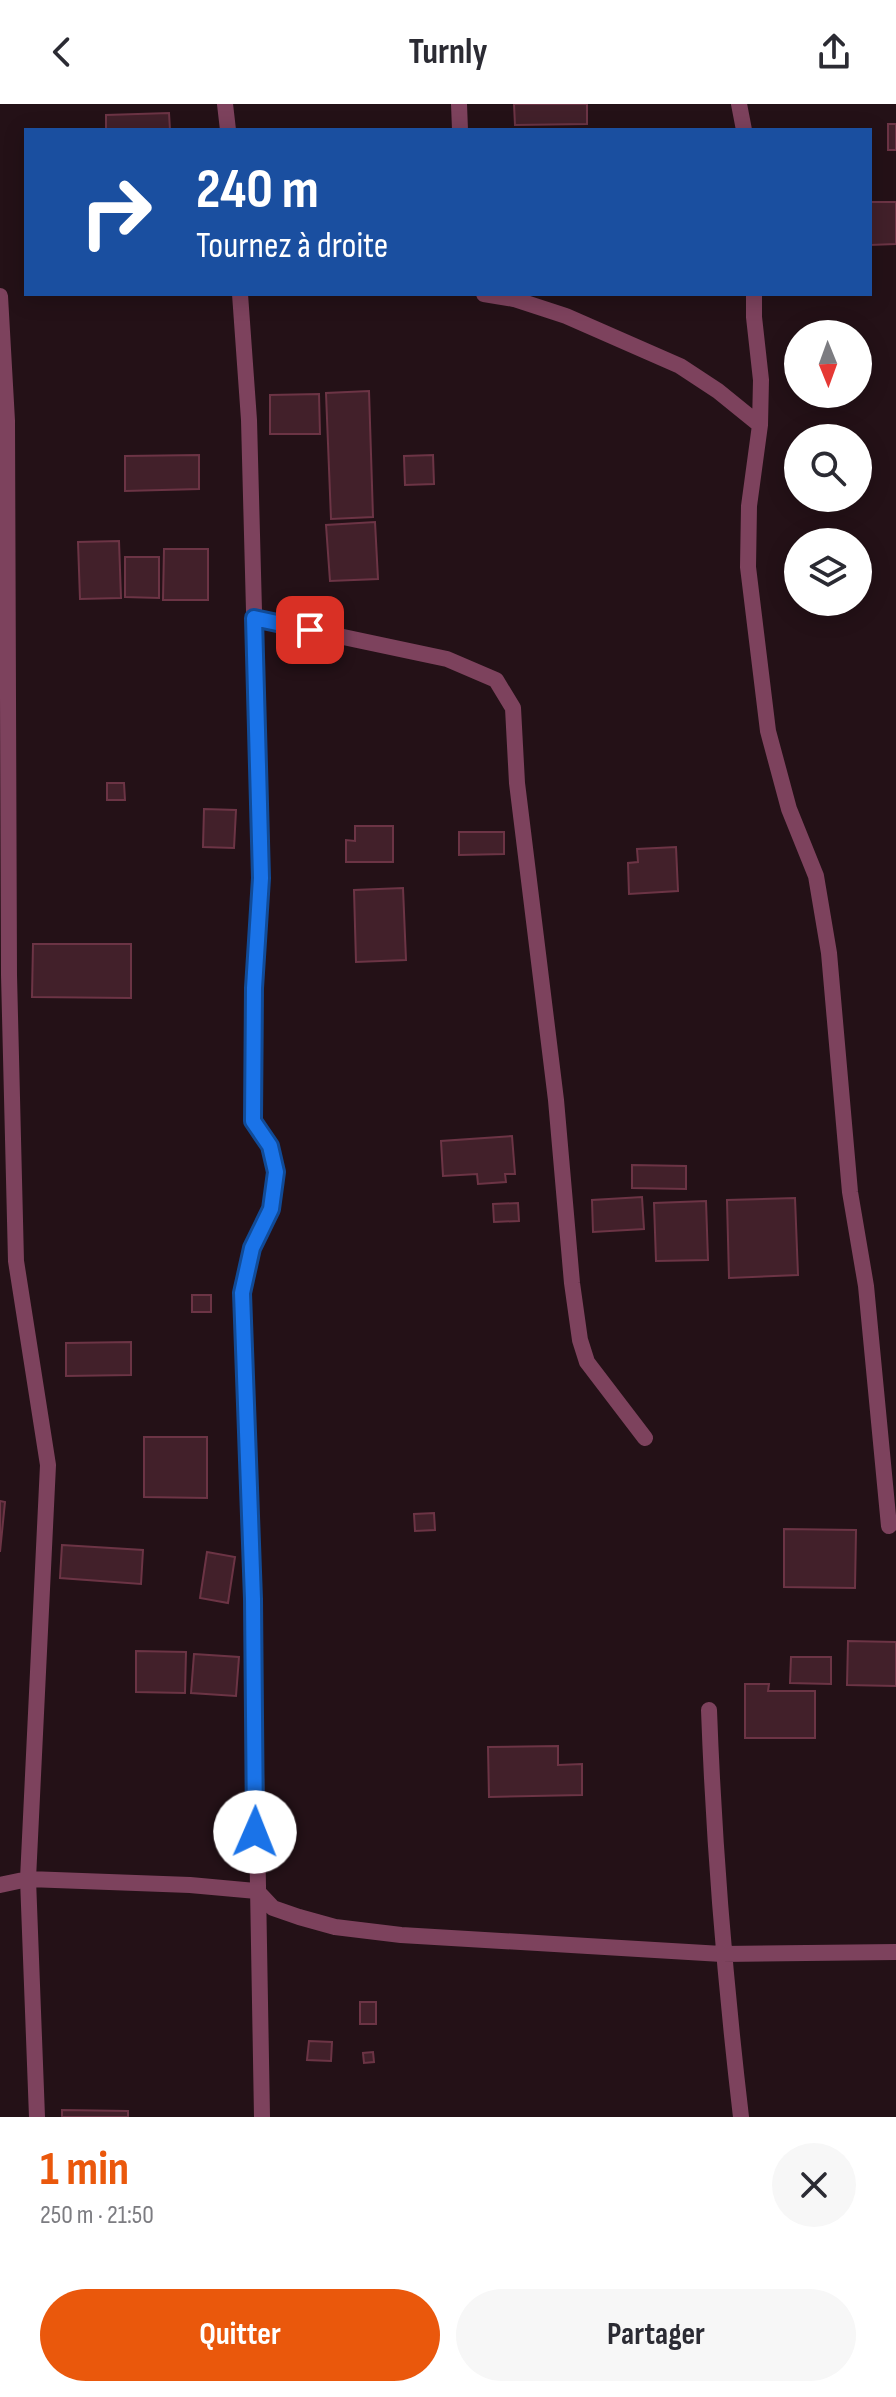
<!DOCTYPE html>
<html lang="fr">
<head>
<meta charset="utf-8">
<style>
	:root { --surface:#fff; --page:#f7f7f7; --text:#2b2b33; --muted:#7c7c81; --accent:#ea580c }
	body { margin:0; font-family:"Sofia Sans Condensed",sans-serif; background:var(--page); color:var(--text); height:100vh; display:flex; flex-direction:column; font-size:30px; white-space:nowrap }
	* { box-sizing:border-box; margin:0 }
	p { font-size:26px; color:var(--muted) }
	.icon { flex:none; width:44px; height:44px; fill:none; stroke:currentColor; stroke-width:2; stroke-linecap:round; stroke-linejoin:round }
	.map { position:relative; height:2013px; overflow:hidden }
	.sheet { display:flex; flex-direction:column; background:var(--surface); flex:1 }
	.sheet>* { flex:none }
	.banner { position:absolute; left:24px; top:24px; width:848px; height:168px; border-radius:0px; box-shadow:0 4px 20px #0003; background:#1a4fa0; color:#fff; overflow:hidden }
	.needle { width:52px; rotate:179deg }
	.buttons { position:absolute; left:784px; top:216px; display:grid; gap:16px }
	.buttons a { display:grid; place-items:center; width:88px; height:88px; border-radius:50%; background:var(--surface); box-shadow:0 4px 20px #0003; font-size:40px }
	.pin { position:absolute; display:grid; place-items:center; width:68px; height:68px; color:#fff; margin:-34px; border-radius:16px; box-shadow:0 4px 12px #0006 }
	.me { position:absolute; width:88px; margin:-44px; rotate:1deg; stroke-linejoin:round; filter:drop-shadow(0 0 6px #0008) }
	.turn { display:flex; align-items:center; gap:28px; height:168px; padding:0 40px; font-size:36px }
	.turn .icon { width:104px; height:104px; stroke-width:2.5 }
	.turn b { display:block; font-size:56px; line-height:68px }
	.round { display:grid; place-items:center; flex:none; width:84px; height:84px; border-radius:42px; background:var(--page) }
	.summary { display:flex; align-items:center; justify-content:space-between; height:136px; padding:0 40px }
	h1 { font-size:48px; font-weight:700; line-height:60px; color:var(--accent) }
	.primary-button { display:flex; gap:16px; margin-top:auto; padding:16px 40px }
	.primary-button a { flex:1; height:92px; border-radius:48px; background:var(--accent); color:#fff; font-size:32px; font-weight:700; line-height:92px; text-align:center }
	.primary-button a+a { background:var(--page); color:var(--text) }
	header { display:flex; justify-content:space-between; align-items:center; height:104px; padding:0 40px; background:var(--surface); font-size:36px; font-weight:700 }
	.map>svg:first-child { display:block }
</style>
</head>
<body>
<header><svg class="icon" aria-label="back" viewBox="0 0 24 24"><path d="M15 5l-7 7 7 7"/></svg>Turnly<svg class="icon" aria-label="share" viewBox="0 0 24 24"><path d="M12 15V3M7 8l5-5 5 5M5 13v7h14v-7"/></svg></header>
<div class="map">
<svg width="896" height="2013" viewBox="0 0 896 2013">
	<rect width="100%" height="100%" fill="#241117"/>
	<path fill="#42202a" stroke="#6c3445" stroke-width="2" d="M 514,0 L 587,0 L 587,20 L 515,21 Z
		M 169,9 L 170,26 L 106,26 L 106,11 Z
		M 888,20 L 896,20 L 896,46 L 888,46 Z
		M 870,98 L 896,98 L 896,140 L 870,141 Z
		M 369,287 L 373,413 L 331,415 L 326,289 Z
		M 319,290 L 320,330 L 270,330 L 270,291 Z
		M 199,351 L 199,385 L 125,387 L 125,352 Z
		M 433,351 L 434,380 L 405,381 L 404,352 Z
		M 375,418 L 378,475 L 330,477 L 326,421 Z
		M 119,437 L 121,494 L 80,495 L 78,438 Z
		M 164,445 L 208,445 L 208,496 L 163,496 Z
		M 125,453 L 159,453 L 159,494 L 125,493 Z
		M 107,679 L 124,679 L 125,696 L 107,696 Z
		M 204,705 L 236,706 L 234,744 L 203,743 Z
		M 355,722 L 393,722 L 393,758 L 346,758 L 346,736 L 355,737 Z
		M 459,728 L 504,728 L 504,750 L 459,751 Z
		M 676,743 L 678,787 L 629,790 L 628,759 L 638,758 L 637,745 Z
		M 403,784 L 406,856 L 356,858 L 354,786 Z
		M 33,840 L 131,840 L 131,894 L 32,893 Z
		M 512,1032 L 515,1070 L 505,1070 L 506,1078 L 478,1080 L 477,1070 L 443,1072 L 441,1037 Z
		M 632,1061 L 686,1062 L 686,1085 L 632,1084 Z
		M 642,1093 L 644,1125 L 593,1128 L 592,1096 Z
		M 795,1094 L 798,1171 L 729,1174 L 727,1096 Z
		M 706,1097 L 708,1156 L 656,1157 L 654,1099 Z
		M 518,1099 L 519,1117 L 494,1118 L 493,1100 Z
		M 192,1191 L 211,1191 L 211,1208 L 192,1208 Z
		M 131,1238 L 131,1271 L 66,1272 L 66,1239 Z
		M 144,1333 L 207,1333 L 207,1394 L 144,1393 Z
		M 0,1397 L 5,1398 L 0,1448 Z
		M 434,1409 L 435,1426 L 415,1427 L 414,1410 Z
		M 784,1425 L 856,1426 L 855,1484 L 784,1483 Z
		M 62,1441 L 143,1446 L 141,1480 L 60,1474 Z
		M 207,1448 L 235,1453 L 228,1499 L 200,1494 Z
		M 848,1537 L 896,1538 L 896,1582 L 847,1581 Z
		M 136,1547 L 186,1548 L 185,1589 L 136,1588 Z
		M 194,1550 L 239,1553 L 236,1592 L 191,1589 Z
		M 791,1553 L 831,1553 L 831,1580 L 790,1579 Z
		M 745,1580 L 769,1580 L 768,1587 L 815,1587 L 815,1634 L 745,1634 Z
		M 558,1642 L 558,1661 L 582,1660 L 582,1691 L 489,1693 L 488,1643 Z
		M 360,1898 L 376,1898 L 376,1920 L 360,1920 Z
		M 309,1937 L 332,1938 L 331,1957 L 307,1956 Z
		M 373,1948 L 374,1958 L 364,1959 L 363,1949 Z
		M 62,2006 L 128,2007 L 128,2013 L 62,2013 Z"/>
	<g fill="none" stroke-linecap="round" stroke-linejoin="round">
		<path stroke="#7d425d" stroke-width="16" d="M 225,0 L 228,26
			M 459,0 L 460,26
			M 739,0 L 744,26
			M 240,190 L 249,316 L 261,774 L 254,884 L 253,1017 L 270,1042 L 276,1068 L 271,1105 L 252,1144 L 242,1189 L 253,1495 L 262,2013
			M 484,190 L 514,195 L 566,212 L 680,262 L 718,287 L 760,321
			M 754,190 L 754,213 L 761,276 L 760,321 L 749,402 L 748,463 L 768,627 L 789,705 L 816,772 L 829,849 L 850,1088 L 866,1182 L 889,1422
			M 0,192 L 7,317 L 9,871 L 16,1157 L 48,1361 L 28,1775 L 37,2013
			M 254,514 L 447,555 L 496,576 L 513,604 L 517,679 L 556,996 L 572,1179 L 580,1236 L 587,1258 L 645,1334
			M 709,1606 C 714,1743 725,1877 741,2013
			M 0,1781 L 28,1775 L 190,1781 L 257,1787 L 273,1804 L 299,1813 L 335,1823 L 401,1831 L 722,1850 L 896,1848"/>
	</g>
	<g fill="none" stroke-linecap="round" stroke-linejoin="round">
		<g stroke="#114b97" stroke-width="20">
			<path id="route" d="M 255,1728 L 253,1495 L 242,1189 L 252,1144 L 271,1105 L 276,1068 L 270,1042 L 253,1017 L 254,884 L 261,774 L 254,514 L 310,526"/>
		</g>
		<use href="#route" stroke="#1a73e8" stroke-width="14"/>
	</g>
</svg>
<div class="buttons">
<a><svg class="needle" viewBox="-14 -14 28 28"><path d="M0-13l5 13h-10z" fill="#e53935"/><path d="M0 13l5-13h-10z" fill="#7c7c81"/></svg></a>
<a><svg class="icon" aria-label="search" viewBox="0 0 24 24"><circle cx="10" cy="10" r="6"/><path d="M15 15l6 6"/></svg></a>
<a><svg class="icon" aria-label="layers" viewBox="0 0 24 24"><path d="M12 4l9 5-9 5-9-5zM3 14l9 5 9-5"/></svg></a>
</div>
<div class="pin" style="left:310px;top:526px;background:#d93025"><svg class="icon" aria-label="arrive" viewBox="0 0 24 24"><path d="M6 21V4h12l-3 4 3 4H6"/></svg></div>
<svg class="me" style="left:255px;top:1728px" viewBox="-20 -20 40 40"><circle r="19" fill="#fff"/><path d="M0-13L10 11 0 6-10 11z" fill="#1a73e8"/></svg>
<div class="banner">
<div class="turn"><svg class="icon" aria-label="right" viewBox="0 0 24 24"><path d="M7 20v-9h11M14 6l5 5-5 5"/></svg><div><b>240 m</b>Tournez à droite</div></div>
</div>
</div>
<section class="sheet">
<div class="summary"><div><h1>1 min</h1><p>250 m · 21:50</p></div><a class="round"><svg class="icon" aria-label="close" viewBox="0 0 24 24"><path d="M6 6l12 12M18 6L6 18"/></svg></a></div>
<div class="primary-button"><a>Quitter</a><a>Partager</a></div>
</section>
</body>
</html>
